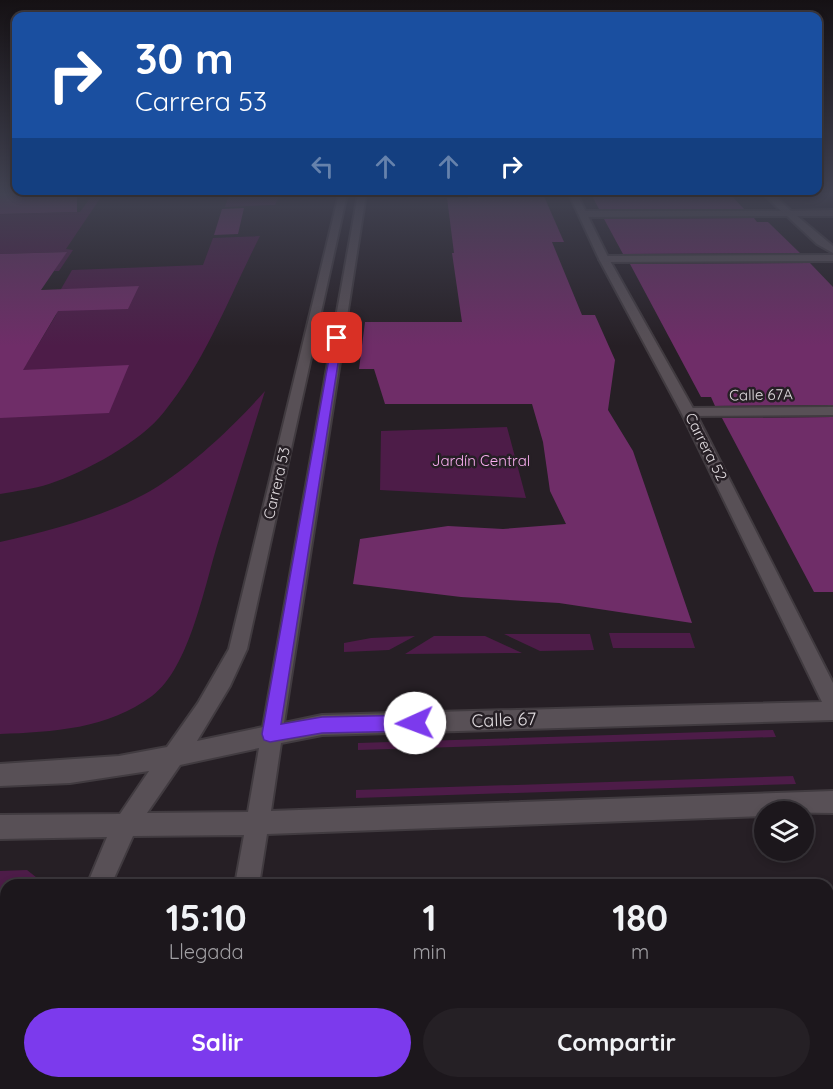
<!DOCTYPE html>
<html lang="es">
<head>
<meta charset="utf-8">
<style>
	:root { --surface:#1c171c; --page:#252025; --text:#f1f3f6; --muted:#a09fa3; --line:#3a363b; --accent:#7c3aed }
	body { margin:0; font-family:Quicksand,sans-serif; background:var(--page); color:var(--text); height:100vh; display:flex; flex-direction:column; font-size:22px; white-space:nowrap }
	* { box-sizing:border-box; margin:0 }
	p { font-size:20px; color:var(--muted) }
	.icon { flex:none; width:33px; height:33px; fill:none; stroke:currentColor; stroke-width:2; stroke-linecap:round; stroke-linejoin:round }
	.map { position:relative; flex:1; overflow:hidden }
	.sheet { position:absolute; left:0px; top:879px; width:834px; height:210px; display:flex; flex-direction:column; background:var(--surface); border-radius:18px 18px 0 0; box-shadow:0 3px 9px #0003,0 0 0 2px var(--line) }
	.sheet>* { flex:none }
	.hud { position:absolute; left:12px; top:12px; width:810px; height:183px; border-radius:12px; box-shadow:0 3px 9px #0003,0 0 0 2px var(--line); background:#1a4fa0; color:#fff; overflow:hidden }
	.tools { position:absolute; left:754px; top:801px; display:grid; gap:12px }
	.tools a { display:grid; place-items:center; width:60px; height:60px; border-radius:50%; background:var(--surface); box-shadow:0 3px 9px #0003,0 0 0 2px var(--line); font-size:30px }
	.pin { position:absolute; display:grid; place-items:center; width:51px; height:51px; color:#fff; margin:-26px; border-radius:12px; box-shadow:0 3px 9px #0006 }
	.me { position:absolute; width:66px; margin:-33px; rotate:268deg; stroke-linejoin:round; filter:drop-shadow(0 0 4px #0008) }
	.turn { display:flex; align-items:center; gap:21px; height:126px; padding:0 24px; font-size:27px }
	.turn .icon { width:78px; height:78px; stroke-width:2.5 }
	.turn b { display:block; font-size:42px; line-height:51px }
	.lanes { display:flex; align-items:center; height:57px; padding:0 24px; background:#0003; justify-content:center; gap:30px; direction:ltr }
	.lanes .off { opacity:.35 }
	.eta { display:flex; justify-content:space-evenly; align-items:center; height:102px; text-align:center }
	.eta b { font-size:36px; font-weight:700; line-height:42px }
	.action { display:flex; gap:12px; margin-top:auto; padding:12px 24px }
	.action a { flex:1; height:69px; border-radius:36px; background:var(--accent); color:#fff; font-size:24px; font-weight:700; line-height:69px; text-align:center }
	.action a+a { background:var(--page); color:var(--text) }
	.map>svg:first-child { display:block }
</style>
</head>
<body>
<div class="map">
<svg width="833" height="1089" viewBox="0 0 833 1089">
	<rect width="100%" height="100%" fill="#261f25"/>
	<path fill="#4d1c48" d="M 93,194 L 103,194 L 66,249 L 73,250 L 59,271 L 54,271 L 66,252 L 0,254 L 0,214 L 80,212 Z
		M 229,194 L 280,194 L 275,205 L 225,207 Z
		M 260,236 C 230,295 206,360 164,412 C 141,442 85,472 49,484 C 34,489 16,491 0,494 L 0,384 L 27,363 L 56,315 L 61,289 L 72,270 L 203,265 L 213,238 Z
		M 265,391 C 250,440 234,490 219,539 C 205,583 190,668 152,696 C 108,729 53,732 0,734 L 0,542 C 48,531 99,518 143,495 C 186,472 233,427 265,391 Z
		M 507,427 L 526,498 L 380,490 L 381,431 Z
		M 609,633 L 690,633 L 695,648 L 613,648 Z
		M 504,634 L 590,634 L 594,650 L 540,651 Z
		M 415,636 L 389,650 L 344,652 L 344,643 L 371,638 Z
		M 434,636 L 485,636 L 522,653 L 405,654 Z
		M 773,730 L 776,737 L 358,750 L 358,743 Z
		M 793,776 L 796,784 L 356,798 L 356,790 Z
		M 27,870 L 46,885 L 6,885 L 6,1002 L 0,1019 L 0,871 Z"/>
	<path fill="#6f2d68" d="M 0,194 L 77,194 L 77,212 L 0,214 Z
		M 468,194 L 543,194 L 564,242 L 552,242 L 582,315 L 595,315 L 615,360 L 608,410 L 633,451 L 692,623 L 559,603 L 461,597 L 353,584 L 360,539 L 448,526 L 503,529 L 566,524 L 550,491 L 543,442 L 532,404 L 385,404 L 374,369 L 359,369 L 365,322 L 462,322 L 452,253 L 454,253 L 447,198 L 468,198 Z
		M 591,194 L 730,194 L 744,209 L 599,209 Z
		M 244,208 L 238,234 L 214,235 L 222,209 Z
		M 754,218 L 757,222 L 768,222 L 800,253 L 623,254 L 604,219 Z
		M 67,252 L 41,290 L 139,286 L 128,309 L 58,311 L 23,370 L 129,365 L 109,413 L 0,418 L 0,254 Z
		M 810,263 L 833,287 L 833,405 L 715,406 L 711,397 L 701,397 L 630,264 Z
		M 833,417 L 833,592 L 814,592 L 722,418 Z"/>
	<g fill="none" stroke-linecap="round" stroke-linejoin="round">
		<g stroke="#413b40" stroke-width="4">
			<path id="minor" d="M 764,194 L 773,194 L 791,211 L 833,210 L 833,216 L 797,216 L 833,246 L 833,253 L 817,244 L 787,216 L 583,217 L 579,214 L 583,211 L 781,211 Z
				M 833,407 L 833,415 L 688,416 L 681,412 L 688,408 Z"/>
		</g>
		<g stroke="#413b40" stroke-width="4">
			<path id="tertiary" d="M 833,255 L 833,261 L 604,262 L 599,259 L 604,256 Z"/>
		</g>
		<g stroke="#413b40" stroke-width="4">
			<path id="secondary" d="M 339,194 L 347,194 L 247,649 L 230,686 L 197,741 L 263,727 L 358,194 L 366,194 L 284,723 L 322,715 L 822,702 L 681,412 L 599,259 L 569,194 L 577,194 L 609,259 L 695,412 L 833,683 L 833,720 L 322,735 L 281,743 L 271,811 L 833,791 L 833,813 L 765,812 L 765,816 L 267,834 L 259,885 L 235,885 L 244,835 L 133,836 L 111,885 L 87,885 L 107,837 L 0,839 L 0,815 L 120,814 L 149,771 L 70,783 L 0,786 L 0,764 L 119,756 L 167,747 L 198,703 L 229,649 ZM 259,748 L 248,812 L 147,813 L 180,765 Z
				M 28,1083 L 58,1083 L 56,1089 L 26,1089 Z
				M 204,1083 L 234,1083 L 233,1089 L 203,1089 Z"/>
		</g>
		<use href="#minor" fill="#585056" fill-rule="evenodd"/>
		<use href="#tertiary" fill="#585056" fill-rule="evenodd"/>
		<use href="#secondary" fill="#585056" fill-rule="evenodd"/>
	</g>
	<linearGradient id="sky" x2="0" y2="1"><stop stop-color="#151114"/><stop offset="0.56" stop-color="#414251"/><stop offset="1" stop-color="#414251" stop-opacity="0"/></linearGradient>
	<rect width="833" height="346" fill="url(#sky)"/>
	<path fill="#7c3aed" stroke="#51269a" stroke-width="1.5" d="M 333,336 L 342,338 L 281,724 L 322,717 L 415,715 L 421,717 L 424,723 L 421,728 L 415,731 L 322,733 L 270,742 L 264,740 L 262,734 Z"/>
	<g text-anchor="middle" stroke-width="5" stroke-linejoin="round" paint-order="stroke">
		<g font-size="15" fill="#e0dbdf" stroke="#261f25">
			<text transform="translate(761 395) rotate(-1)" y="5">Calle 67A</text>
			<text transform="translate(706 447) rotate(63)" y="5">Carrera 52</text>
			<text transform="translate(277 483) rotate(-77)" y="5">Carrera 53</text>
		</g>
		<g font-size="15" fill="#fcb0f2" stroke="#261f25">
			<text x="481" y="466">Jardín Central</text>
		</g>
		<g font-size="18" fill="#e0dbdf" stroke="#261f25">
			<text transform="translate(504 720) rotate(-2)" y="6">Calle 67</text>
		</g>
	</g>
</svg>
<div class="tools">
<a><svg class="icon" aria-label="layers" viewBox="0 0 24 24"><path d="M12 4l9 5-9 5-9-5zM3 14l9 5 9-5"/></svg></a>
</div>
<div class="pin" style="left:337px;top:338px;background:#d93025"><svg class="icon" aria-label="arrive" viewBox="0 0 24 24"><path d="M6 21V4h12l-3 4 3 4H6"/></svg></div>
<svg class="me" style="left:415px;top:723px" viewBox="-20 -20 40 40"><circle r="19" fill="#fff"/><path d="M0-13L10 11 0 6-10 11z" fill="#7c3aed"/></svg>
<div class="hud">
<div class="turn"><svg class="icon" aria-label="right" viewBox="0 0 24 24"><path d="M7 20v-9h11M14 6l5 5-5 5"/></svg><div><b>30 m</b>Carrera 53</div></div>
<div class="lanes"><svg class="icon off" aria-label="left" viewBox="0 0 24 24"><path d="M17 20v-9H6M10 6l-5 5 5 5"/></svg><svg class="icon off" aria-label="ahead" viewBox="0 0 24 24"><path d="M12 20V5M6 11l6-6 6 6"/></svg><svg class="icon off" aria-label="ahead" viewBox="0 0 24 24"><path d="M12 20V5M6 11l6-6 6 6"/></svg><svg class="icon" aria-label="right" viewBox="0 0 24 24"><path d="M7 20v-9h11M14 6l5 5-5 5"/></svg></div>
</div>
<section class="sheet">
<div class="eta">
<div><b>15:10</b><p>Llegada</p></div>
<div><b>1</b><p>min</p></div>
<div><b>180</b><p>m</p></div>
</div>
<div class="action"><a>Salir</a><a>Compartir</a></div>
</section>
</div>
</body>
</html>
